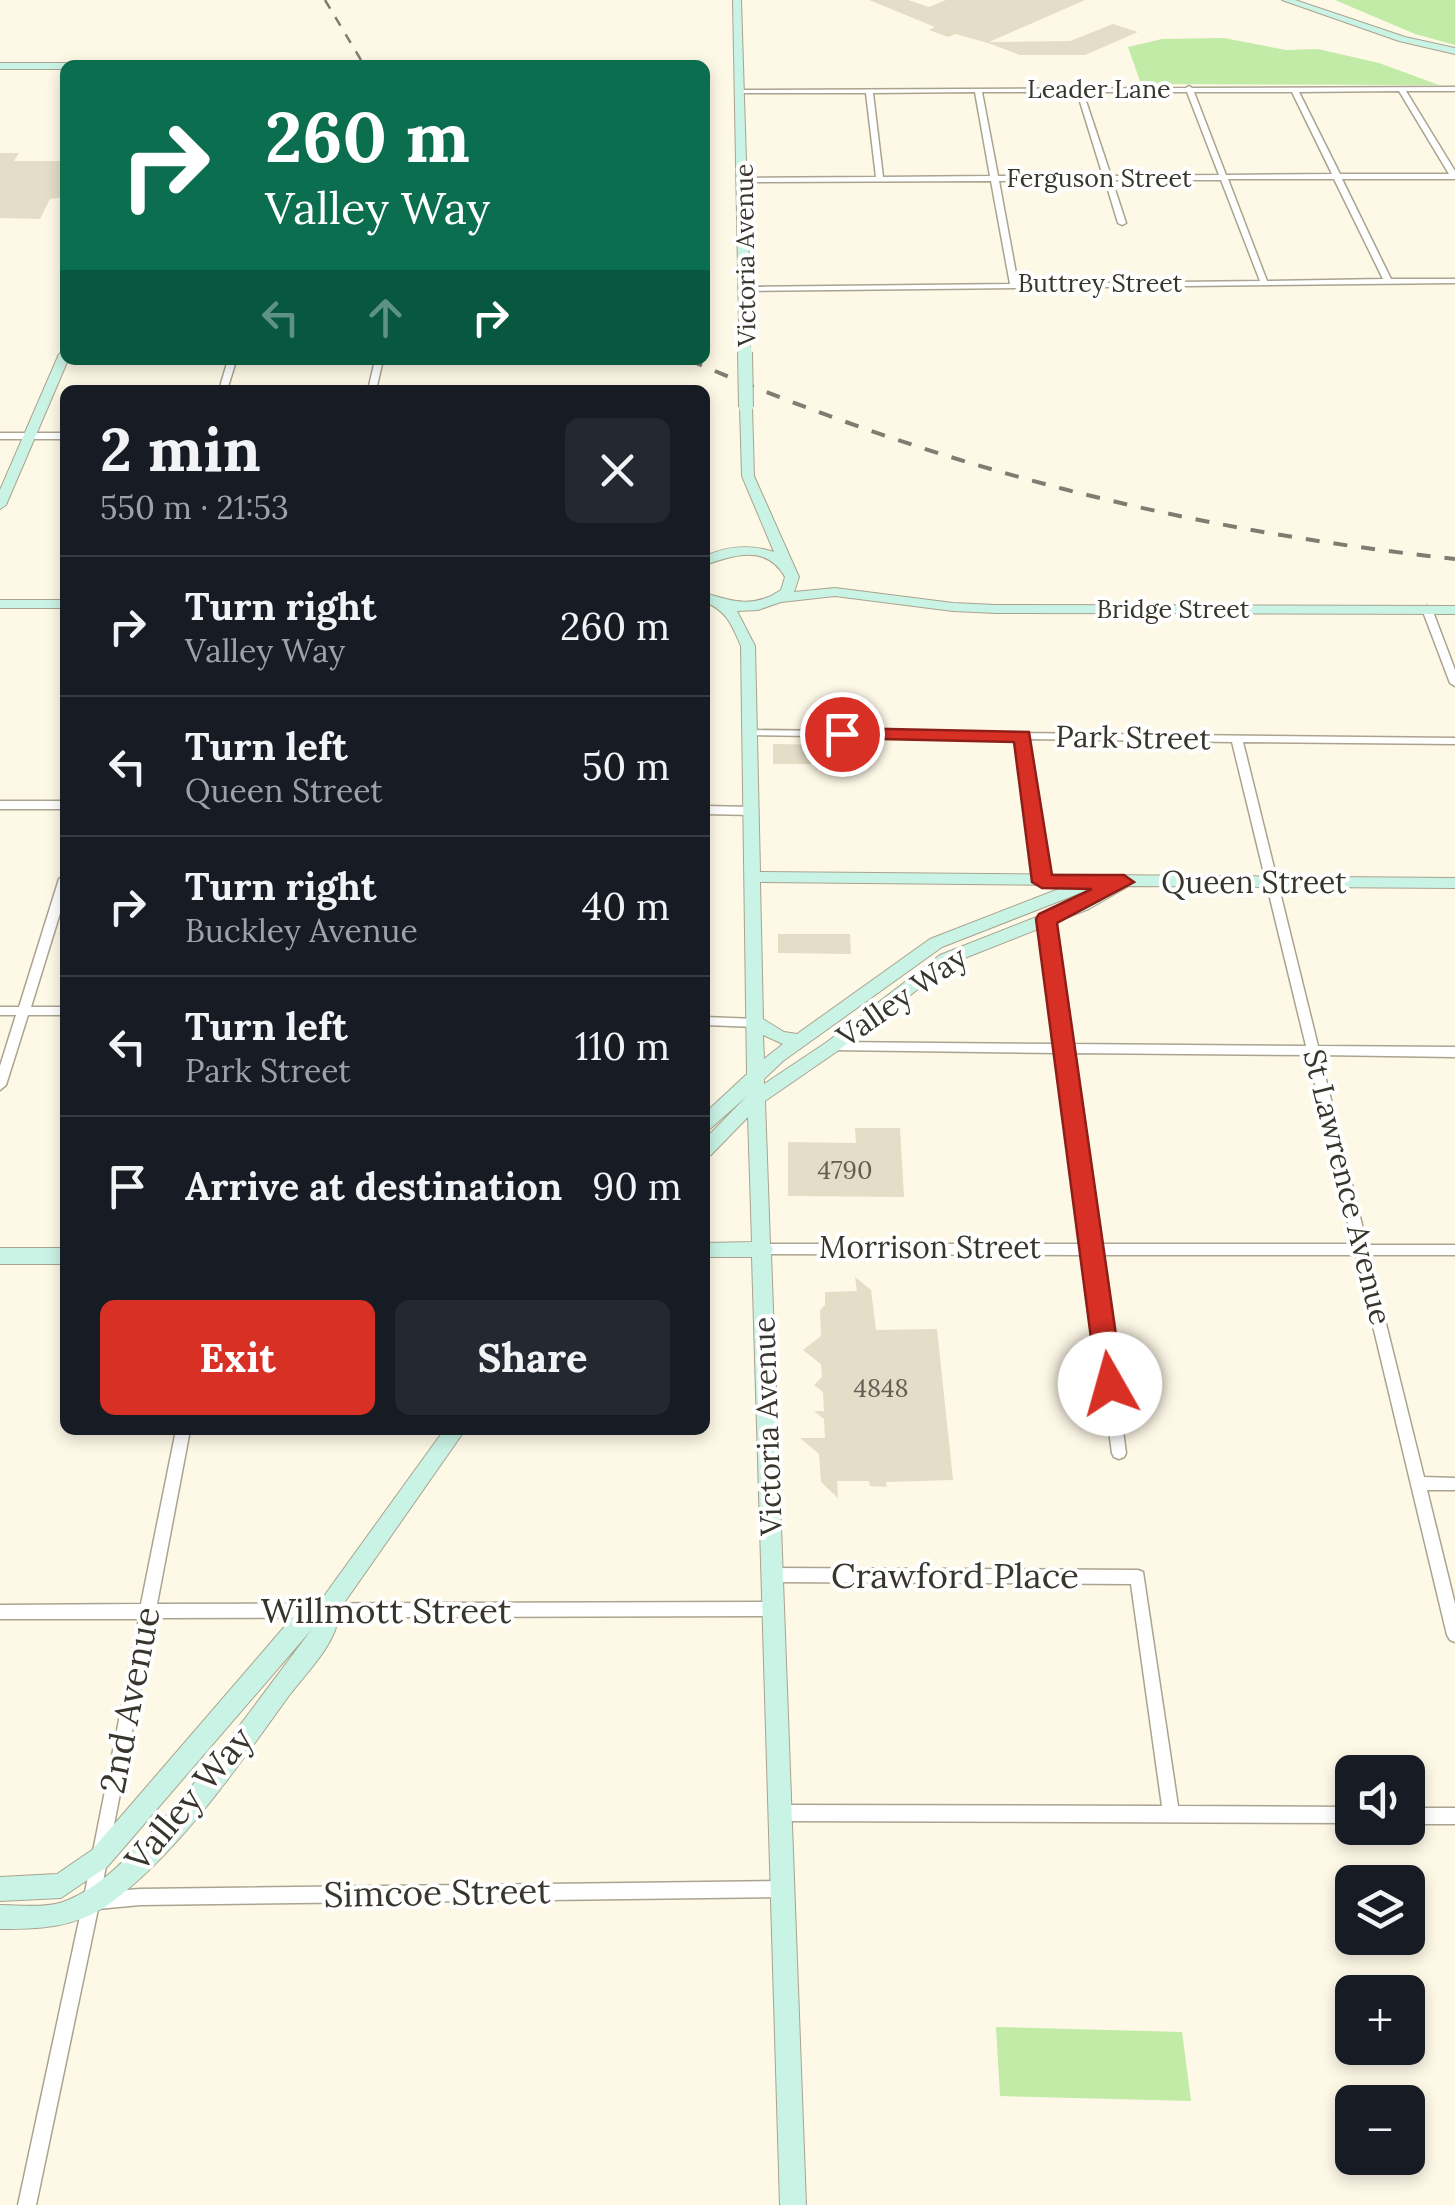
<!DOCTYPE html>
<html lang="en">
<head>
<meta charset="utf-8">
<style>
	:root { --surface:#171b24; --page:#242831; --text:#f1f3f6; --muted:#9ea1a6; --line:#363941; --accent:#d93025 }
	body { margin:0; font-family:Lora,serif; background:var(--page); color:var(--text); height:100vh; display:flex; flex-direction:column; font-size:38px; white-space:nowrap }
	* { box-sizing:border-box; margin:0 }
	p { font-size:32px; color:var(--muted) }
	.icon { flex:none; width:55px; height:55px; fill:none; stroke:currentColor; stroke-width:2; stroke-linecap:round; stroke-linejoin:round }
	.map { position:relative; flex:1; overflow:hidden }
	.side { position:absolute; left:60px; top:385px; width:650px; height:1050px; display:flex; flex-direction:column; background:var(--surface); border-radius:15px; box-shadow:0 5px 15px #0003 }
	.side>* { flex:none }
	.banner { position:absolute; left:60px; top:60px; width:650px; height:305px; border-radius:15px; box-shadow:0 5px 15px #0003; background:#0b6e4f; color:#fff; overflow:hidden }
	.tools { position:absolute; left:1335px; top:1755px; display:grid; gap:20px }
	.tools a { display:grid; place-items:center; width:90px; height:90px; border-radius:15px; background:var(--surface); box-shadow:0 5px 15px #0003; font-size:50px }
	.pin { position:absolute; display:grid; place-items:center; width:85px; height:85px; color:#fff; margin:-42px; border:5px solid #fff; border-radius:50%; box-shadow:0 2px 10px #0007 }
	.me { position:absolute; width:110px; margin:-55px; rotate:353deg; stroke-linejoin:round; filter:drop-shadow(0 0 8px #0008) }
	.turn { display:flex; align-items:center; gap:35px; height:210px; padding:0 40px; font-size:45px }
	.turn .icon { width:130px; height:130px; stroke-width:2.5 }
	.turn b { display:block; font-size:70px; line-height:85px }
	.lanes { display:flex; align-items:center; height:95px; padding:0 40px; background:#0003; justify-content:center; gap:50px; direction:ltr }
	.lanes .off { opacity:.35 }
	.round { display:grid; place-items:center; flex:none; width:105px; height:105px; border-radius:15px; background:var(--page) }
	.head { display:flex; align-items:center; justify-content:space-between; height:170px; padding:0 40px }
	h1 { font-size:60px; font-weight:700; line-height:75px }
	.button { display:flex; gap:20px; margin-top:auto; padding:20px 40px }
	.button a { flex:1; height:115px; border-radius:15px; background:var(--accent); color:#fff; font-size:40px; font-weight:700; line-height:115px; text-align:center }
	.button a+a { background:var(--page); color:var(--text) }
	ul { padding:0; list-style:none }
	li { display:flex; align-items:center; gap:30px; height:140px; padding:0 40px; border-top:2px solid var(--line) }
	li div { flex:1 }
	li b { display:block; font-size:38px }
	li em { font-style:normal }
	.map>svg:first-child { display:block }
</style>
</head>
<body>
<div class="map">
<svg width="1455" height="2205" viewBox="0 0 1455 2205">
	<rect width="100%" height="100%" fill="#fef8e7"/>
	<path fill="#c1eba6" d="M 1335,0 L 1455,0 L 1455,45 L 1415,34 Z
		M 1224,38 L 1286,50 L 1318,49 L 1379,63 L 1439,85 L 1141,84 L 1128,47 L 1162,39 Z
		M 996,2027 L 1182,2032 L 1191,2101 L 1000,2096 Z"/>
	<path fill="#e4ddc8" d="M 869,0 L 908,0 L 929,7 L 946,0 L 1085,0 L 989,42 L 1070,41 L 1113,24 L 1138,32 L 1085,55 L 1020,55 L 988,43 L 955,34 L 948,37 L 929,30 L 935,27 Z
		M 0,153 L 19,153 L 14,161 L 65,161 L 65,197 L 50,199 L 40,219 L 0,218 Z
		M 773,744 L 834,745 L 835,764 L 773,764 Z
		M 778,934 L 850,934 L 851,954 L 778,953 Z
		M 855,1128 L 900,1128 L 904,1197 L 788,1196 L 788,1142 L 856,1143 Z
		M 855,1277 L 871,1290 L 876,1330 L 937,1329 L 953,1480 L 886,1482 L 887,1487 L 870,1486 L 869,1481 L 837,1481 L 838,1498 L 821,1482 L 819,1454 L 800,1438 L 825,1438 L 824,1419 L 814,1411 L 824,1411 L 823,1392 L 814,1385 L 822,1377 L 821,1364 L 803,1350 L 821,1336 L 820,1310 L 825,1305 L 825,1292 L 857,1291 Z"/>
	<g fill="none" stroke-linecap="round" stroke-linejoin="round">
		<g stroke="#aaa38f" stroke-width="3">
			<path id="street" d="M 1189,86 L 1192,88 L 1455,87 L 1455,91 L 1406,91 L 1455,171 L 1455,179 L 1342,179 L 1391,279 L 1455,279 L 1455,283 L 745,291 L 741,289 L 745,287 L 1010,284 L 991,181 L 740,182 L 740,178 L 743,178 L 876,177 L 866,93 L 742,93 L 740,92 L 740,90 L 1186,88 ZM 1399,91 L 1449,174 L 1340,174 L 1299,92 ZM 975,92 L 990,176 L 883,177 L 873,93 ZM 982,92 L 1077,92 L 1103,176 L 998,176 ZM 1083,92 L 1187,92 L 1219,175 L 1111,176 ZM 1194,92 L 1292,92 L 1332,174 L 1226,175 ZM 1228,179 L 1334,179 L 1383,279 L 1267,281 ZM 1105,180 L 1118,223 L 1122,225 L 1126,223 L 1112,180 L 1221,180 L 1260,281 L 1018,284 L 999,181 Z
				M 228,360 L 236,361 L 227,390 L 219,390 Z
				M 375,360 L 383,360 L 376,390 L 368,390 Z
				M 0,433 L 65,433 L 65,439 L 0,439 Z
				M 1427,606 L 1432,609 L 1455,670 L 1455,686 L 1450,683 L 1422,609 Z
				M 751,730 L 1455,738 L 1455,744 L 1243,742 L 1318,1046 L 1455,1047 L 1455,1057 L 1320,1055 L 1367,1245 L 1455,1245 L 1455,1255 L 1369,1255 L 1424,1477 L 1455,1478 L 1455,1490 L 1427,1490 L 1455,1604 L 1455,1642 L 1450,1640 L 1447,1635 L 1356,1255 L 1099,1255 L 1126,1453 L 1124,1457 L 1119,1459 L 1114,1457 L 1112,1453 L 1085,1255 L 764,1254 L 759,1253 L 757,1249 L 759,1245 L 764,1244 L 1084,1244 L 1058,1053 L 833,1050 L 827,1046 L 833,1042 L 1057,1044 L 1040,919 L 1042,916 L 1046,915 L 1052,919 L 1069,1044 L 1306,1046 L 1232,742 L 1028,739 L 1048,881 L 1042,885 L 1036,881 L 1017,739 L 747,735 L 747,731 ZM 1070,1053 L 1308,1055 L 1353,1244 L 1097,1244 Z
				M 0,801 L 65,801 L 65,809 L 0,809 Z
				M 705,806 L 753,807 L 758,811 L 753,815 L 705,814 Z
				M 65,875 L 65,897 L 31,1007 L 65,1007 L 65,1015 L 28,1015 L 6,1085 L 0,1090 L 0,1066 L 16,1015 L 0,1015 L 0,1007 L 19,1007 L 59,879 Z
				M 705,1017 L 756,1019 L 762,1023 L 756,1027 L 705,1025 Z
				M 176,1430 L 190,1430 L 157,1604 L 772,1602 L 777,1604 L 780,1609 L 777,1614 L 772,1616 L 154,1618 L 101,1892 L 140,1889 L 783,1881 L 789,1883 L 791,1889 L 789,1895 L 783,1897 L 140,1905 L 98,1909 L 36,2205 L 18,2205 L 83,1902 L 139,1619 L 0,1619 L 0,1605 L 141,1604 Z
				M 772,1568 L 1138,1570 L 1143,1572 L 1178,1806 L 1352,1807 L 1352,1823 L 780,1821 L 774,1819 L 772,1813 L 774,1807 L 780,1805 L 1162,1806 L 1131,1584 L 772,1582 L 767,1580 L 764,1575 L 767,1570 Z
				M 1408,1808 L 1455,1808 L 1455,1824 L 1408,1824 Z"/>
		</g>
		<g stroke="#aaa38f" stroke-width="2">
			<path id="secondary" d="M 733,0 L 741,0 L 751,323 L 745,326 L 739,323 Z
				M 1282,0 L 1295,0 L 1405,37 L 1455,48 L 1455,54 L 1399,41 Z
				M 0,63 L 65,63 L 69,65 L 65,65 L 65,69 L 0,69 Z
				M 65,350 L 65,360 L 68,360 L 6,505 L 0,509 L 0,490 L 59,354 Z
				M 746,403 L 752,407 L 754,476 L 799,577 L 794,592 L 835,588 L 953,603 L 996,605 L 1455,606 L 1455,614 L 996,613 L 953,611 L 835,596 L 781,602 L 758,610 L 737,611 L 755,646 L 760,872 L 1455,878 L 1455,888 L 1129,886 L 1089,909 L 952,963 L 839,1050 L 765,1101 L 770,1244 L 773,1249 L 771,1254 L 806,2205 L 780,2205 L 752,1257 L 705,1257 L 705,1243 L 752,1242 L 748,1117 L 711,1155 L 705,1157 L 705,1139 L 747,1096 L 711,1128 L 705,1130 L 705,1113 L 747,1074 L 741,646 C 732,625 727,611 705,602 L 705,593 C 733,602 755,608 781,590 L 785,577 C 767,544 734,555 705,565 L 705,556 C 728,546 750,544 774,552 L 742,476 L 740,407 ZM 760,882 L 1069,885 L 930,939 L 797,1034 L 784,1032 L 763,1019 ZM 1089,885 L 1105,885 L 1077,901 L 940,955 L 827,1042 L 764,1084 L 764,1079 L 783,1061 L 942,947 L 1088,890 ZM 763,1035 L 783,1044 L 764,1059 Z
				M 0,600 L 65,600 L 65,608 L 0,608 Z
				M 0,1248 L 65,1248 L 65,1264 L 0,1264 Z
				M 444,1430 L 465,1430 L 337,1613 C 337,1621 337,1628 333,1635 C 323,1657 303,1677 288,1697 C 239,1765 177,1855 109,1904 C 75,1928 40,1929 0,1929 L 0,1905 C 21,1905 48,1909 68,1900 C 99,1887 123,1862 145,1839 C 207,1774 258,1700 312,1629 L 108,1866 L 61,1898 L 0,1901 L 0,1877 L 57,1874 L 92,1850 L 292,1618 L 319,1603 Z"/>
		</g>
		<use href="#street" fill="#fff" fill-rule="evenodd"/>
		<use href="#secondary" fill="#c9f3e5" fill-rule="evenodd"/>
		<path stroke="#807c71" stroke-width="2.5" stroke-dasharray="10 10" stroke-linecap="butt" d="M 325,0 L 364,65"/>
		<path stroke="#807c71" stroke-width="4" stroke-dasharray="14 14" stroke-linecap="butt" d="M 689,360 C 942,469 1181,529 1455,559"/>
		<g stroke="#aaa38f" stroke-width="11" stroke-linecap="butt">
			<path id="secondary-bridge-far1" d="M 745,323 L 745,354"/>
		</g>
		<g stroke="#aaa38f" stroke-width="16" stroke-linecap="butt">
			<path id="secondary-bridge" d="M 745,352 L 746,407"/>
		</g>
		<use href="#secondary-bridge-far1" stroke="#c9f3e5" stroke-width="10"/>
		<use href="#secondary-bridge" stroke="#c9f3e5" stroke-width="14"/>
	</g>
	<path fill="#d93025" stroke="#8d1f18" stroke-width="2.5" d="M 842,728 L 1029,732 L 1052,875 L 1124,875 L 1134,882 L 1057,923 L 1123,1384 L 1119,1392 L 1110,1395 L 1101,1392 L 1097,1384 L 1036,919 L 1039,914 L 1092,889 L 1042,888 L 1032,882 L 1014,742 L 836,738 L 833,734 Z"/>
	<g text-anchor="middle" stroke-width="8" stroke-linejoin="round" paint-order="stroke">
		<g font-size="25" fill="#38352d" stroke="#fff">
			<text x="1099" y="98">Leader Lane</text>
			<text x="1099" y="187">Ferguson Street</text>
			<text transform="translate(745 255) rotate(-91)" y="9">Victoria Avenue</text>
			<text x="1100" y="292">Buttrey Street</text>
			<text x="1173" y="618">Bridge Street</text>
		</g>
		<g font-size="25" fill="#635f54">
			<text x="845" y="1179">4790</text>
			<text x="881" y="1397">4848</text>
		</g>
		<g font-size="30" fill="#38352d" stroke="#fff">
			<text transform="translate(1133 738) rotate(1)" y="10">Park Street</text>
			<text x="1254" y="893">Queen Street</text>
			<text transform="translate(902 997) rotate(-35)" y="10">Valley Way</text>
			<text transform="translate(1347 1187) rotate(76)" y="10">St Lawrence Avenue</text>
			<text x="930" y="1258">Morrison Street</text>
			<text transform="translate(768 1426) rotate(-92)" y="10">Victoria Avenue</text>
		</g>
		<g font-size="35" fill="#38352d" stroke="#fff">
			<text x="955" y="1588">Crawford Place</text>
			<text x="386" y="1623">Willmott Street</text>
			<text transform="translate(130 1700) rotate(-79)" y="12">2nd Avenue</text>
			<text transform="translate(189 1799) rotate(-50)" y="12">Valley Way</text>
			<text transform="translate(437 1893) rotate(-1)" y="12">Simcoe Street</text>
		</g>
	</g>
</svg>
<div class="tools">
<a><svg class="icon" aria-label="sound" viewBox="0 0 24 24"><path d="M4 9h4l5-4v14l-5-4H4zM17 9q2 3 0 6"/></svg></a>
<a><svg class="icon" aria-label="layers" viewBox="0 0 24 24"><path d="M12 4l9 5-9 5-9-5zM3 14l9 5 9-5"/></svg></a>
<a>+</a>
<a>−</a>
</div>
<div class="pin" style="left:842px;top:734px;background:#d93025"><svg class="icon" aria-label="arrive" viewBox="0 0 24 24"><path d="M6 21V4h12l-3 4 3 4H6"/></svg></div>
<svg class="me" style="left:1110px;top:1384px" viewBox="-20 -20 40 40"><circle r="19" fill="#fff"/><path d="M0-13L10 11 0 6-10 11z" fill="#d93025"/></svg>
<div class="banner">
<div class="turn"><svg class="icon" aria-label="right" viewBox="0 0 24 24"><path d="M7 20v-9h11M14 6l5 5-5 5"/></svg><div><b>260 m</b>Valley Way</div></div>
<div class="lanes"><svg class="icon off" aria-label="left" viewBox="0 0 24 24"><path d="M17 20v-9H6M10 6l-5 5 5 5"/></svg><svg class="icon off" aria-label="ahead" viewBox="0 0 24 24"><path d="M12 20V5M6 11l6-6 6 6"/></svg><svg class="icon" aria-label="right" viewBox="0 0 24 24"><path d="M7 20v-9h11M14 6l5 5-5 5"/></svg></div>
</div>
<section class="side">
<div class="head"><div><h1>2 min</h1><p>550 m · 21:53</p></div><a class="round"><svg class="icon" aria-label="close" viewBox="0 0 24 24"><path d="M6 6l12 12M18 6L6 18"/></svg></a></div>
<ul>
<li><svg class="icon" aria-label="right" viewBox="0 0 24 24"><path d="M7 20v-9h11M14 6l5 5-5 5"/></svg><div><b>Turn right</b><p>Valley Way</p></div><em>260 m</em></li>
<li><svg class="icon" aria-label="left" viewBox="0 0 24 24"><path d="M17 20v-9H6M10 6l-5 5 5 5"/></svg><div><b>Turn left</b><p>Queen Street</p></div><em>50 m</em></li>
<li><svg class="icon" aria-label="right" viewBox="0 0 24 24"><path d="M7 20v-9h11M14 6l5 5-5 5"/></svg><div><b>Turn right</b><p>Buckley Avenue</p></div><em>40 m</em></li>
<li><svg class="icon" aria-label="left" viewBox="0 0 24 24"><path d="M17 20v-9H6M10 6l-5 5 5 5"/></svg><div><b>Turn left</b><p>Park Street</p></div><em>110 m</em></li>
<li><svg class="icon" aria-label="arrive" viewBox="0 0 24 24"><path d="M6 21V4h12l-3 4 3 4H6"/></svg><div><b>Arrive at destination</b></div><em>90 m</em></li>
</ul>
<div class="button"><a>Exit</a><a>Share</a></div>
</section>
</div>
</body>
</html>
